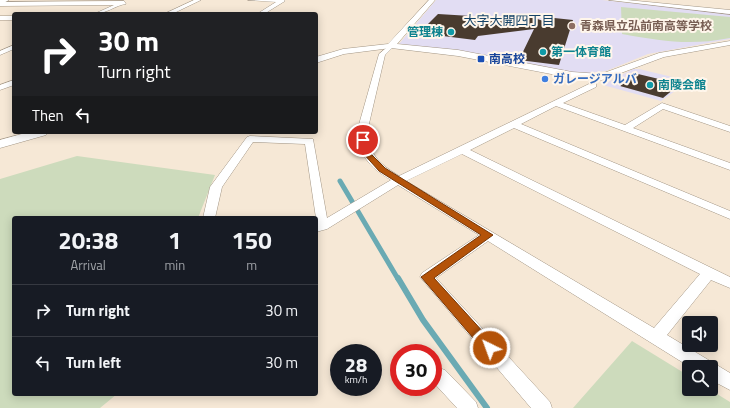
<!DOCTYPE html>
<html lang="en">
<head>
<meta charset="utf-8">
<style>
	:root { --surface:#171b24; --page:#242831; --text:#f1f3f6; --muted:#9ea1a6; --line:#363941 }
	body { margin:0; font-family:"Titillium Web","Noto Sans JP",sans-serif; background:var(--page); color:var(--text); height:100vh; display:flex; flex-direction:column; font-size:15px; white-space:nowrap }
	* { box-sizing:border-box; margin:0 }
	p { font-size:13px; color:var(--muted) }
	.icon { flex:none; width:22px; height:22px; fill:none; stroke:currentColor; stroke-width:2; stroke-linecap:round; stroke-linejoin:round }
	.map { position:relative; flex:1; overflow:hidden }
	.side { position:absolute; left:12px; top:216px; width:306px; height:180px; display:flex; flex-direction:column; background:var(--surface); border-radius:4px; box-shadow:0 2px 10px #0003 }
	.side>* { flex:none }
	.guide { position:absolute; left:12px; top:12px; width:306px; height:122px; border-radius:4px; box-shadow:0 2px 10px #0003; background:#202124; color:#fff; overflow:hidden }
	.tools { position:absolute; left:682px; top:316px; display:grid; gap:8px }
	.tools a { display:grid; place-items:center; width:36px; height:36px; border-radius:4px; background:var(--surface); box-shadow:0 2px 10px #0003; font-size:20px }
	.speed { position:absolute; left:330px; top:344px; display:flex; gap:8px; font-size:20px; font-weight:700; text-align:center }
	.speed>* { display:grid; place-content:center; width:52px; height:52px; border-radius:50%; background:var(--surface); box-shadow:0 2px 10px #0003; line-height:1 }
	.speed small { font-size:10px; font-weight:400 }
	.speed .limit { border:6px solid #d22; background:#fff; color:#111 }
	.pin { position:absolute; display:grid; place-items:center; width:34px; height:34px; color:#fff; margin:-17px; border:2px solid #fff; border-radius:50%; box-shadow:0 1px 4px #0007 }
	.me { position:absolute; width:44px; margin:-22px; rotate:318deg; stroke-linejoin:round; filter:drop-shadow(0 0 3px #0008) }
	.turn { display:flex; align-items:center; gap:14px; height:84px; padding:0 20px; font-size:18px }
	.turn .icon { width:52px; height:52px; stroke-width:2.5 }
	.turn b { display:block; font-size:28px; line-height:34px }
	.then { display:flex; align-items:center; height:38px; padding:0 20px; background:#0003; gap:8px; font-size:15px }
	.eta { display:flex; justify-content:space-evenly; align-items:center; height:68px; text-align:center }
	.eta b { font-size:24px; font-weight:700; line-height:28px }
	ul { padding:0; list-style:none }
	li { display:flex; align-items:center; gap:12px; height:52px; padding:0 20px; border-top:1px solid var(--line) }
	li div { flex:1 }
	li b { display:block; font-size:15px }
	li em { font-style:normal }
	.map>svg:first-child { display:block }
</style>
</head>
<body>
<div class="map">
<svg width="730" height="408" viewBox="0 0 730 408">
	<rect width="100%" height="100%" fill="#f6e8d6"/>
	<path fill="#e2ddf3" d="M 436,0 L 602,0 L 730,13 L 730,39 L 648,54 L 606,71 L 589,73 L 580,74 L 467,52 L 399,44 Z
		M 633,69 L 639,69 L 689,81 L 661,101 L 603,85 Z"/>
	<path fill="#cddbbc" d="M 621,7 L 730,17 L 730,38 C 689,46 663,41 622,34 Z
		M 77,156 L 215,175 L 198,218 L 14,218 L 14,394 L 117,394 L 100,408 L 0,408 L 0,179 Z
		M 632,341 L 689,376 L 689,389 L 709,389 L 730,402 L 730,408 L 573,408 Z"/>
	<g fill="none" stroke-linecap="round" stroke-linejoin="round">
		<path stroke="#6aaab3" stroke-width="5" d="M 340,181 L 398,279"/>
		<path stroke="#6aaab3" stroke-width="6" d="M 398,278 L 423,320 L 487,408"/>
	</g>
	<path fill="#493b2f" d="M 438,14 L 487,17 L 527,15 L 543,21 L 545,17 L 573,20 L 559,65 L 519,60 L 534,29 L 478,36 L 475,40 L 419,33 Z
		M 638,74 L 680,84 L 663,98 L 620,86 Z"/>
	<g fill="none" stroke-linecap="round" stroke-linejoin="round">
		<g stroke="#a39685" stroke-width="1">
			<path id="minor" d="M 194,0 L 201,0 L 172,14 L 164,14 Z
				M 248,0 L 284,0 L 285,1 L 264,14 L 257,14 L 276,2 Z
				M 609,0 L 627,0 L 730,10 L 730,14 Z
				M 124,1 L 126,4 C 116,5 106,14 94,14 L 114,5 L 0,6 L 0,2 Z
				M 0,16 L 14,16 L 14,20 L 0,20 Z
				M 391,44 L 394,46 L 385,55 L 368,128 C 369,155 377,162 399,176 L 589,84 L 589,77 L 593,75 L 597,77 L 596,87 L 563,103 L 625,125 L 662,103 L 730,126 L 730,132 L 663,109 L 633,128 L 730,163 L 730,170 L 556,106 L 521,124 L 730,211 L 730,219 L 514,128 L 470,150 L 730,277 L 730,288 L 711,280 L 667,335 L 730,373 L 730,390 L 711,380 L 711,367 L 690,367 L 488,241 L 436,278 L 550,402 L 552,408 L 531,408 L 420,277 L 422,273 L 479,235 L 398,185 L 327,229 L 316,232 L 316,218 L 305,144 L 253,142 L 222,187 L 215,218 L 203,218 L 210,187 L 247,137 L 250,136 L 313,139 L 327,218 L 391,180 C 368,166 359,156 358,128 L 379,54 ZM 462,154 L 700,274 L 654,328 L 406,181 Z
				M 14,45 L 14,49 L 0,55 L 0,51 Z
				M 14,80 L 14,85 L 0,90 L 0,85 Z
				M 439,368 L 445,370 L 476,402 L 478,408 L 457,408 L 433,382 L 433,370 Z"/>
		</g>
		<g stroke="#a39685" stroke-width="1">
			<path id="tertiary" d="M 429,0 L 435,0 L 397,44 L 458,50 L 572,72 L 601,74 L 659,53 L 730,41 L 730,45 L 664,57 L 602,80 L 572,78 L 458,56 L 391,48 L 344,54 L 316,63 L 316,57 L 343,49 L 388,44 Z
				M 29,132 L 48,132 L 46,135 L 0,148 L 0,140 Z"/>
		</g>
		<g stroke="#a39685" stroke-width="1">
			<path id="secondary" d="M 0,0 L 9,0 L 0,5 Z"/>
		</g>
		<use href="#minor" fill="#fff" fill-rule="evenodd"/>
		<use href="#tertiary" fill="#fff" fill-rule="evenodd"/>
		<use href="#secondary" fill="#fff" fill-rule="evenodd"/>
	</g>
	<path fill="#b45309" stroke="#753606" d="M 360,138 L 365,138 L 369,152 L 385,168 L 493,235 L 434,278 L 495,345 L 496,348 L 495,352 L 490,354 L 485,352 L 421,277 L 481,235 L 379,171 L 362,152 Z"/>
	<circle fill="#8d6e63" stroke="#fff6eb" stroke-width="1.5" cx="572" cy="26" r="4"/>
	<g fill="#0f9aa8" stroke="#fff6eb" stroke-width="1.5">
		<circle cx="451" cy="32" r="4"/>
		<circle cx="543" cy="52" r="4"/>
		<circle cx="650" cy="85" r="4"/>
	</g>
	<rect fill="#1a4fb4" stroke="#fff6eb" stroke-width="1.5" x="477" y="55" width="8" height="8" rx="2"/>
	<circle fill="#3f7fe0" stroke="#fff6eb" stroke-width="1.5" cx="545" cy="79" r="4"/>
	<g text-anchor="middle" stroke-width="4" stroke-linejoin="round" paint-order="stroke">
		<g font-size="12" font-weight="bold" fill="#785e54" stroke="#fff6eb" text-anchor="start">
			<text x="580" y="30">青森県立弘前南高等学校</text>
		</g>
		<g font-size="12" font-weight="bold" fill="#0d838f" stroke="#fff6eb" text-anchor="start">
			<text x="443" y="36" text-anchor="end">管理棟</text>
			<text x="551" y="56">第一体育館</text>
			<text x="658" y="89">南陵会館</text>
		</g>
		<g font-size="12" font-weight="bold" fill="#164399" stroke="#fff6eb" text-anchor="start">
			<text x="489" y="63">南高校</text>
		</g>
		<g font-size="12" font-weight="bold" fill="#366cbe" stroke="#fff6eb" text-anchor="start">
			<text x="553" y="83">ガレージアルバ</text>
		</g>
		<g font-size="13" fill="#154368" stroke="#fff6eb">
			<text x="509" y="25">大字大開四丁目</text>
		</g>
	</g>
</svg>
<div class="tools">
<a><svg class="icon" aria-label="sound" viewBox="0 0 24 24"><path d="M4 9h4l5-4v14l-5-4H4zM17 9q2 3 0 6"/></svg></a>
<a><svg class="icon" aria-label="search" viewBox="0 0 24 24"><circle cx="10" cy="10" r="6"/><path d="M15 15l6 6"/></svg></a>
</div>
<div class="speed"><div>28<small>km/h</small></div><div class="limit">30</div></div>
<div class="pin" style="left:363px;top:140px;background:#d93025"><svg class="icon" aria-label="arrive" viewBox="0 0 24 24"><path d="M6 21V4h12l-3 4 3 4H6"/></svg></div>
<svg class="me" style="left:490px;top:348px" viewBox="-20 -20 40 40"><circle r="17" fill="#b45309" stroke="#fff" stroke-width="3"/><path d="M0-11L8 9 0 5-8 9z" fill="#fff"/></svg>
<div class="guide">
<div class="turn"><svg class="icon" aria-label="right" viewBox="0 0 24 24"><path d="M7 20v-9h11M14 6l5 5-5 5"/></svg><div><b>30 m</b>Turn right</div></div>
<div class="then">Then<svg class="icon" aria-label="left" viewBox="0 0 24 24"><path d="M17 20v-9H6M10 6l-5 5 5 5"/></svg></div>
</div>
<section class="side">
<div class="eta">
<div><b>20:38</b><p>Arrival</p></div>
<div><b>1</b><p>min</p></div>
<div><b>150</b><p>m</p></div>
</div>
<ul>
<li><svg class="icon" aria-label="right" viewBox="0 0 24 24"><path d="M7 20v-9h11M14 6l5 5-5 5"/></svg><div><b>Turn right</b></div><em>30 m</em></li>
<li><svg class="icon" aria-label="left" viewBox="0 0 24 24"><path d="M17 20v-9H6M10 6l-5 5 5 5"/></svg><div><b>Turn left</b></div><em>30 m</em></li>
</ul>
</section>
</div>
</body>
</html>
